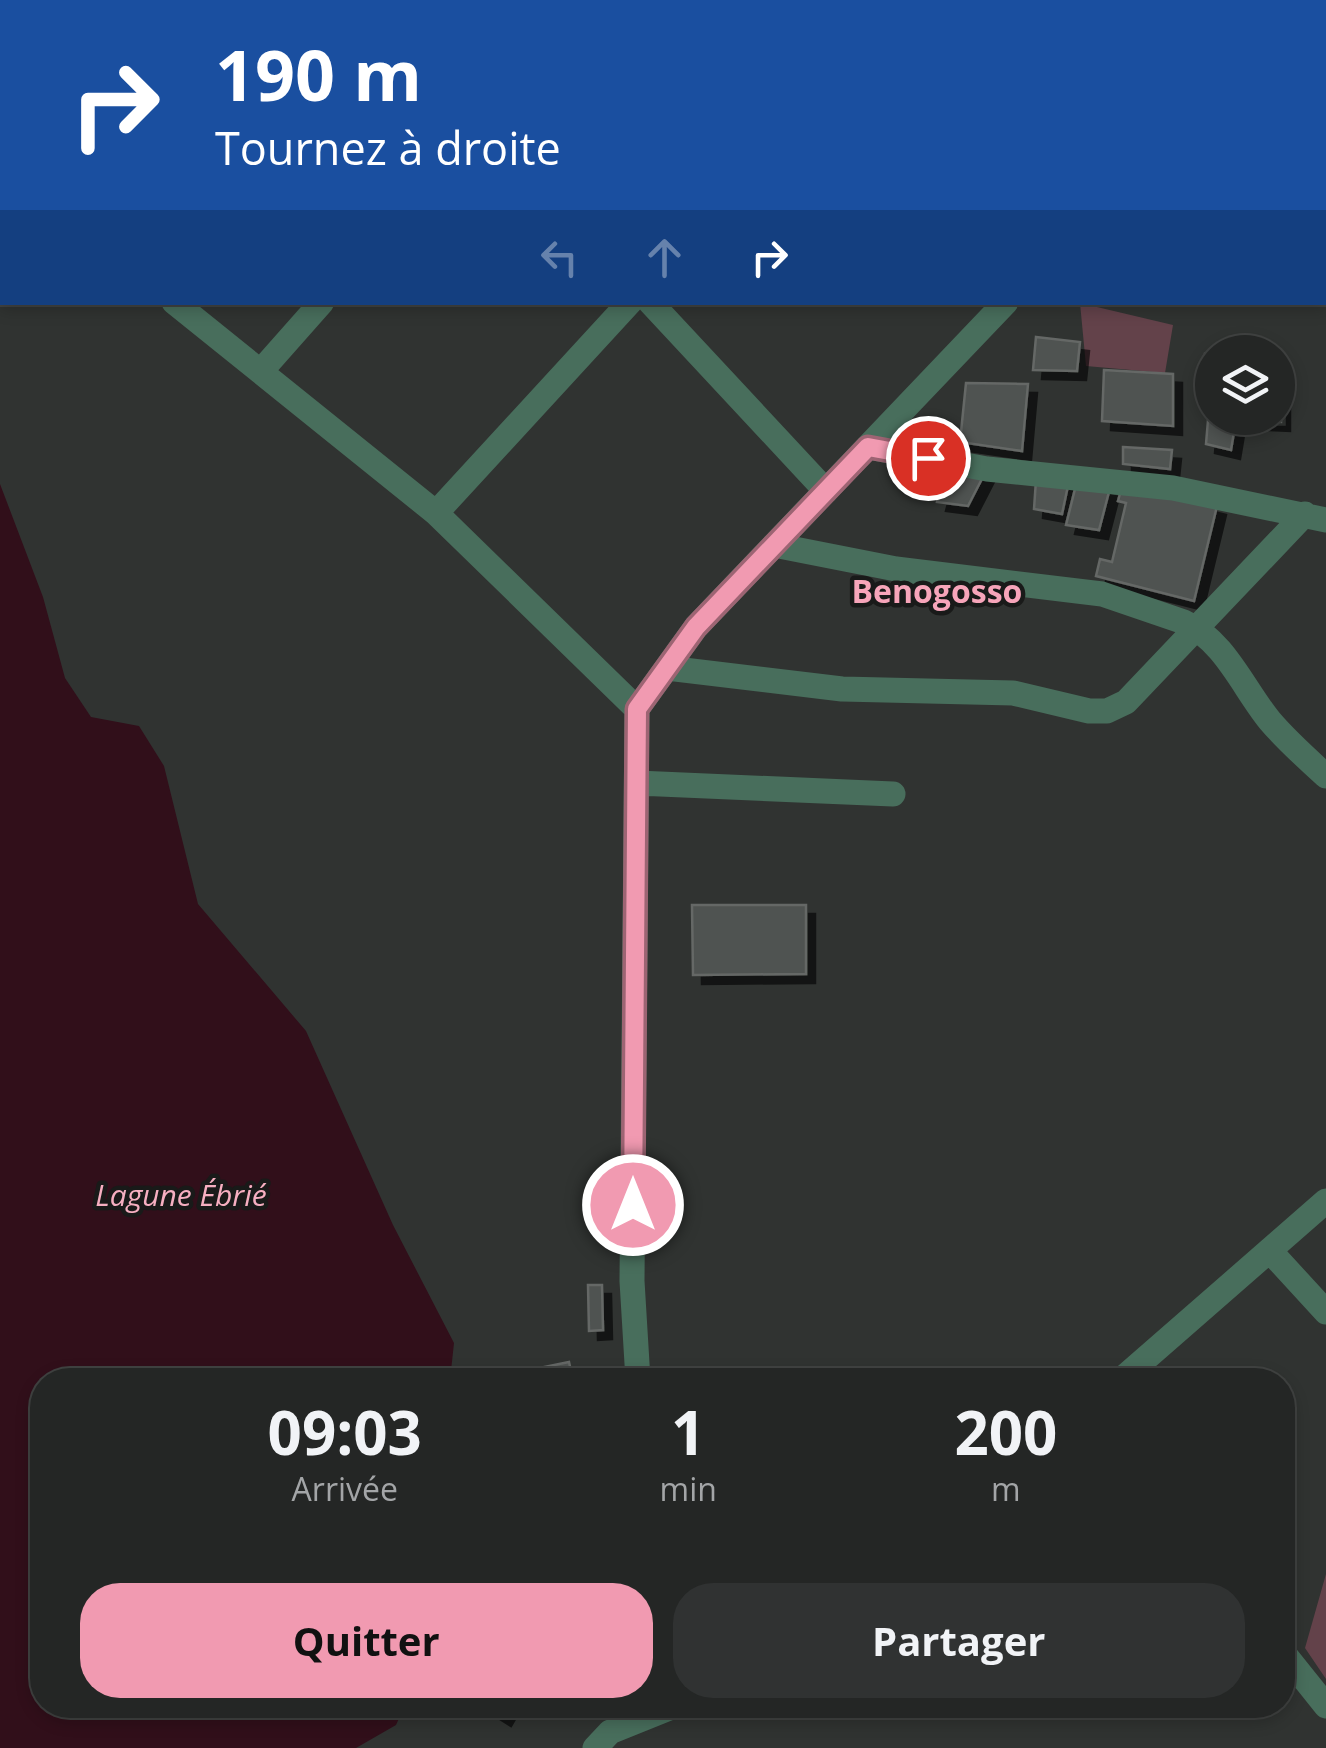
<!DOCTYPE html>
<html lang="fr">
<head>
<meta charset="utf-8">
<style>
	:root { --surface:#242625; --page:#303232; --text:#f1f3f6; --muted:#a3a5a7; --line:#414342; --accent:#f19ab1 }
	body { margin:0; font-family:"Open Sans",sans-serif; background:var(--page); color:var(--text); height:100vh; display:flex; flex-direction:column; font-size:38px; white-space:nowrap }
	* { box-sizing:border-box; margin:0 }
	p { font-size:32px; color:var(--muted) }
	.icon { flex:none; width:55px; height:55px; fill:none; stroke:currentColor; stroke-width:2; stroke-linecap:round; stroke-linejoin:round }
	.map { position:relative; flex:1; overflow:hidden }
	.side { position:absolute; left:30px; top:1368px; width:1265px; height:350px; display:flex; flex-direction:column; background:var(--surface); border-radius:40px; box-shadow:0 5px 15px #0003,0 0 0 2px var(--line) }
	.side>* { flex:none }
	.top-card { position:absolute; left:0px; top:0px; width:1328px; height:305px; box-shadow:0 5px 15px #0003,0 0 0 2px var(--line); background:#1a4fa0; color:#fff; overflow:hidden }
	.buttons { position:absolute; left:1195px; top:335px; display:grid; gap:20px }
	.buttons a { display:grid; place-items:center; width:100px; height:100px; border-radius:50%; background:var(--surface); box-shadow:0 5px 15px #0003,0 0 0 2px var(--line); font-size:50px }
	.pin { position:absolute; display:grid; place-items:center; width:85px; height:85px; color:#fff; margin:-42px; border:5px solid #fff; border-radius:50%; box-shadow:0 2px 10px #0007 }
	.me { position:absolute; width:110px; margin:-55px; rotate:0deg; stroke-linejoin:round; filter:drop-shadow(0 0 8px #0008) }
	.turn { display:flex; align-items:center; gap:35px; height:210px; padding:0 50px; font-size:45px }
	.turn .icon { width:130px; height:130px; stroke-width:2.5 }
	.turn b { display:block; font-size:70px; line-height:85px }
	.lanes { display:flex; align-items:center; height:95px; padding:0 50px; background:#0003; justify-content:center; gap:50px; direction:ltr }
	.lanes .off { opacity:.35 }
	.eta { display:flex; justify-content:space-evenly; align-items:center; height:170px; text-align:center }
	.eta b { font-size:60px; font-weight:700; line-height:70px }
	.button { display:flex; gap:20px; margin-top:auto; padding:20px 50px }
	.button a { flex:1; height:115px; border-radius:40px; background:var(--accent); color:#111; font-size:40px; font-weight:700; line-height:115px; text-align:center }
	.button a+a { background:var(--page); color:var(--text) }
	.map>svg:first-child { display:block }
</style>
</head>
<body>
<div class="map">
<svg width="1326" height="1748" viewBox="0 0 1326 1748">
	<defs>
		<filter id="shadow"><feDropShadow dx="9" dy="9" stdDeviation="0" flood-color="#0009"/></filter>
	</defs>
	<rect width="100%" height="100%" fill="#303331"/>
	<path fill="#63424a" d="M 1080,303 L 1173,325 L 1165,373 L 1086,366 Z
		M 1326,1574 L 1326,1679 L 1305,1648 Z"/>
	<path fill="#310f1a" d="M 0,484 L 43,597 L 65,678 L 91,717 L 139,726 L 164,766 L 198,904 L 306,1031 L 393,1225 L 454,1343 L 450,1380 L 42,1380 L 42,1705 L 405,1705 L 396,1725 L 356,1748 L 0,1748 Z"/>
	<path fill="#4f5351" stroke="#656866" stroke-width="2.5" filter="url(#shadow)" d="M 1036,337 L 1080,342 L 1077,371 L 1033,370 Z
		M 1205,354 L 1212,355 L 1212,418 L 1278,418 L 1278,384 L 1281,385 L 1281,422 L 1236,420 L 1231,450 L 1206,444 L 1212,373 L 1202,374 Z
		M 1104,370 L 1173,374 L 1173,426 L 1102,421 Z
		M 966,383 L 1028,384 L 1022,451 L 960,442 Z
		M 1123,447 L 1172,450 L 1170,469 L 1123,464 Z
		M 946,468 L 987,469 L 968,506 L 937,502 Z
		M 1036,480 L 1069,481 L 1062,514 L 1034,509 Z
		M 1077,481 L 1110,488 L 1099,530 L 1066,525 Z
		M 1123,483 L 1217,506 L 1194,601 L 1096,576 L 1100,559 L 1112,562 L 1126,503 L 1118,501 Z
		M 692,905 L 806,905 L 806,974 L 693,975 Z
		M 588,1285 L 602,1285 L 603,1330 L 589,1331 Z
		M 569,1362 L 573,1380 L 522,1380 L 520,1372 Z
		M 483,1705 L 509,1705 L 502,1717 Z"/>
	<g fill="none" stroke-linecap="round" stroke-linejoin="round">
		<path stroke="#486e5c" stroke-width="25" d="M 218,0 L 221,2
			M 816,0 L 819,2
			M 908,2 L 910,0
			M 1263,2 L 1266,0
			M 0,117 L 2,120
			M 1325,270 L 1326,270
			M 174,302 L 436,513 L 637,709
			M 650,302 L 826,491
			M 261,371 L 322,302
			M 868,447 L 987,469 L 1173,488 L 1326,520
			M 436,513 L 630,302
			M 774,545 L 896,569 L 1102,594 L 1184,622 C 1225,641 1243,688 1270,721 C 1287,741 1306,758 1326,776
			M 667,668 L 842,689 L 1013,693 L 1089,711 L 1107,711 L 1126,702 L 1305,514
			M 637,783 L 893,794
			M 1270,1251 L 1326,1312
			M 638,1380 L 632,1281 L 637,709 L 696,627 L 1006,302
			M 1121,1380 L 1326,1201
			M 1282,1651 L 1326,1706
			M 595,1748 L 610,1732 L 677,1705"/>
	</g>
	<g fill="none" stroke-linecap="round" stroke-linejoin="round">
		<g stroke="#9d6473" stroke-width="25">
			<path id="route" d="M 633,1205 L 637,709 L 696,627 L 868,447 L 928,458"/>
		</g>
		<use href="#route" stroke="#f19ab1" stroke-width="18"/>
	</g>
	<g text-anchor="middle" stroke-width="9" stroke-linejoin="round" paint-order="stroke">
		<g font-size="30" font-style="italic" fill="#f6afc1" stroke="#191a19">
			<text x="181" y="1206">Lagune Ébrié</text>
		</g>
		<g font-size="32" font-weight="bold" fill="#f7a5ba" stroke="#191a19">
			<text x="937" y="603">Benogosso</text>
		</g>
	</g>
</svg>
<div class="buttons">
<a><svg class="icon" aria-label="layers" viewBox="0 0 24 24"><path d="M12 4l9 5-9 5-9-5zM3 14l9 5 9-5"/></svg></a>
</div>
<div class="pin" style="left:928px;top:458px;background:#d93025"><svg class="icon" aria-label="arrive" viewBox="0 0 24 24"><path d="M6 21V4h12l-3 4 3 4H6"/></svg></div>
<svg class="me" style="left:633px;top:1205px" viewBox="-20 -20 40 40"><circle r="17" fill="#f19ab1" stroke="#fff" stroke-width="3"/><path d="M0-11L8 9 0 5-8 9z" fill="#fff"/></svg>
<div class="top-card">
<div class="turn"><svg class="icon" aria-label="right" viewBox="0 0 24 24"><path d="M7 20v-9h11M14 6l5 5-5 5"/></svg><div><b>190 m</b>Tournez à droite</div></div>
<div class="lanes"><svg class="icon off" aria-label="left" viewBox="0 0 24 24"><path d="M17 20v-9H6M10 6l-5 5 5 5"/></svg><svg class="icon off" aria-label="ahead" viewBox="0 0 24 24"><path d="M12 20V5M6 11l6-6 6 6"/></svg><svg class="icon" aria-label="right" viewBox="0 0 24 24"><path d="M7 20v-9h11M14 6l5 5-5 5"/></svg></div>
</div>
<section class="side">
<div class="eta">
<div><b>09:03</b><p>Arrivée</p></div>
<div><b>1</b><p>min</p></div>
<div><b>200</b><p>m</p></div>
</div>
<div class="button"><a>Quitter</a><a>Partager</a></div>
</section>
</div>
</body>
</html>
